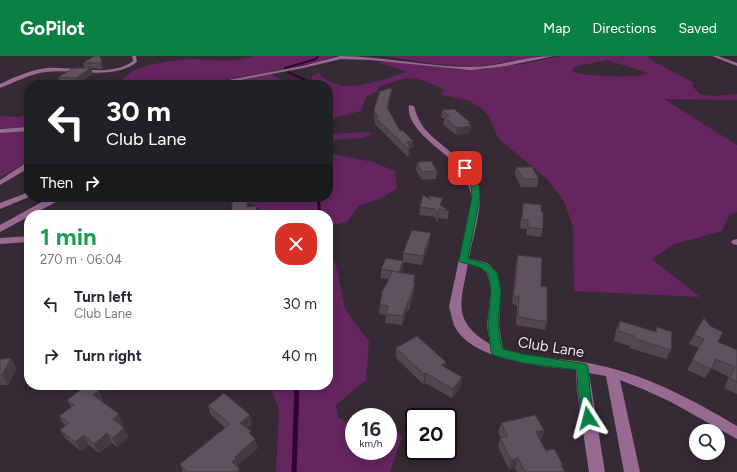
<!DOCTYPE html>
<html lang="en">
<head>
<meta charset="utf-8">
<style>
	:root { --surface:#fff; --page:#f6f6f7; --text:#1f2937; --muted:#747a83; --accent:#0b8043 }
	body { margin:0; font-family:Figtree,sans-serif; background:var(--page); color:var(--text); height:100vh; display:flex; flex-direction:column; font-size:15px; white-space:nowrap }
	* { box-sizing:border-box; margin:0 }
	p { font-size:13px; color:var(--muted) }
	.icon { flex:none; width:22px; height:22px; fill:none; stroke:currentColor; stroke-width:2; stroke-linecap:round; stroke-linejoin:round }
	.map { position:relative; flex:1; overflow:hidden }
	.side { position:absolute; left:24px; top:154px; width:309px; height:180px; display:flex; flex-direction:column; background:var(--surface); border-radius:16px; box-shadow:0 2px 10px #0003 }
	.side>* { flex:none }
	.guide { position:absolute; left:24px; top:24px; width:309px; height:122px; border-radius:16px; box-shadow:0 2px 10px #0003; background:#202124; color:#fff; overflow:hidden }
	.buttons { position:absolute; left:689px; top:368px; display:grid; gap:8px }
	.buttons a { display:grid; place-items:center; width:36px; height:36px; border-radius:50%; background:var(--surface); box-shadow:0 2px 10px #0003; font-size:20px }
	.speed { position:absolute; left:345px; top:352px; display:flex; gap:8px; font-size:20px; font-weight:700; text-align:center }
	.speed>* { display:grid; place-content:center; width:52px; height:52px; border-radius:50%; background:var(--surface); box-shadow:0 2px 10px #0003; line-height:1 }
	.speed small { font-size:10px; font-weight:400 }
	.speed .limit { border:2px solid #111; border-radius:6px; background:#fff; color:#111 }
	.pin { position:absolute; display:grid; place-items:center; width:34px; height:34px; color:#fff; margin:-17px; border-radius:8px; box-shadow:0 2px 6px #0006 }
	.me { position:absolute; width:44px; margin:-22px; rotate:351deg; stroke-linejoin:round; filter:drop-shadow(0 0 3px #0008) }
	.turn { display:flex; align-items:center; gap:14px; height:84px; padding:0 16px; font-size:18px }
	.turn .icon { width:52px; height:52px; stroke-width:2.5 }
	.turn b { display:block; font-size:28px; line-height:34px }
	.then { display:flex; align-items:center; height:38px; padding:0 16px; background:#0003; gap:8px; font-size:15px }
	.round { display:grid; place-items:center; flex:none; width:42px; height:42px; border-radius:16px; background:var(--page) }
	.headline { display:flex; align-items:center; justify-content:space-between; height:68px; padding:0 16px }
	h1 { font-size:24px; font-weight:700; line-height:30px; color:#1e9e55 }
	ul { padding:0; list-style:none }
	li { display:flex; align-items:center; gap:12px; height:52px; padding:0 16px }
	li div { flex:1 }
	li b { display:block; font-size:15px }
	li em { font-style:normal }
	header { display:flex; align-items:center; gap:24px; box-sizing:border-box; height:56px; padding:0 20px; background:var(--accent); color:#fff }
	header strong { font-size:19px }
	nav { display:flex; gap:22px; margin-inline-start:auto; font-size:14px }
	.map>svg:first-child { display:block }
</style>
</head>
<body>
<header>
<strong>GoPilot</strong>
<nav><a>Map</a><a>Directions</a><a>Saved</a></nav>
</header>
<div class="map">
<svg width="737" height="416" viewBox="0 0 737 416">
	<rect width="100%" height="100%" fill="#362a34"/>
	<path fill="#65255f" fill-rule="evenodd" d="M 253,0 L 335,0 L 317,7 L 198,29 L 115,29 C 122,24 130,16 138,13 C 152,7 180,3 195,3 C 214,4 235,7 253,0 Z
		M 384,0 L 548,0 L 474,11 L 436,8 Z
		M 560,0 L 648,0 L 653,5 L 694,27 L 692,30 L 701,39 L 716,40 L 737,38 L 737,44 L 664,43 L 737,89 L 737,156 L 729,159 L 722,175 L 674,188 L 652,203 L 700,241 L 574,235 L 573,171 L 564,145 L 548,124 L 498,82 L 489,60 L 482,53 L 468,44 L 441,39 L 444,34 L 435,29 L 418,23 L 405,22 L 380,30 L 377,35 L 366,41 L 361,55 L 337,61 L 329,67 L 328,70 L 328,29 L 299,29 L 312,24 L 312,20 L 318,17 C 324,22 331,27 339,29 C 355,34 391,21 407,16 L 377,6 L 405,5 L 465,13 L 524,8 ZM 607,4 L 648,17 C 635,23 586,20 572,16 L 573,11 Z
		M 272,17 L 274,20 L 288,27 L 288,29 L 211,29 Z
		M 29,58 L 29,72 L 0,72 L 0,60 L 19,61 Z
		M 6,75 L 29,75 L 29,105 L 0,122 L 0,78 Z
		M 368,76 L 372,78 C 357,87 341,78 328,88 L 328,78 Z
		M 328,97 L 373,106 L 395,115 L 397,133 L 379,143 L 359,150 L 347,166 L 331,169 L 328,179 L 328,159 L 265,159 L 264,155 L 237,141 L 328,141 Z
		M 328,196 L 336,209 L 345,253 L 357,270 L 369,285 L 366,324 L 336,349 L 338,362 L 354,369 L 354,395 L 388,395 L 388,366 L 402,381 L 390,416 L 276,416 L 279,354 L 270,329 L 328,329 Z"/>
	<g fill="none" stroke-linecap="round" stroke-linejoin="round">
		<path stroke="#330230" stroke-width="2" d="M 285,12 L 316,3 L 318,0
			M 288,16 L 307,25 L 307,29"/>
		<path stroke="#330230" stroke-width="3" d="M 318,141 L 320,159"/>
		<path stroke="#330230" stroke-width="5" d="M 294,416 L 297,329"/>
		<path fill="#986a92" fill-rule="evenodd" d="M 132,0 L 136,0 L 137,6 C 112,25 75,12 46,16 C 30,18 16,26 0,32 L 0,28 C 14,21 31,14 47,12 C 74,10 110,22 133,5 Z
			M 340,0 C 382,0 427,11 470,11 C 498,11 526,0 554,0 L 506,10 L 471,14 L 371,4 L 341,3 L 303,12 L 214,29 L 202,29 L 303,10 Z
			M 712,0 L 718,0 L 737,7 L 737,10 Z
			M 409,49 L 414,50 C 416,58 419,65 424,72 C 441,93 481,110 480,142 C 480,159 472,185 469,202 L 487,207 L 497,216 L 501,233 L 499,270 L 503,293 C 533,303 567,302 598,309 C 649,320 693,344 737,370 L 737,383 L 671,346 L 645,334 L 620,324 L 640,416 L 624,416 L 606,320 L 589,317 L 605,416 L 589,416 L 577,335 L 576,314 C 542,310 470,305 454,269 C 452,263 451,257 449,251 L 472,141 C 469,132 467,123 462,115 C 448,96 405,75 409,49 ZM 468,208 L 479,211 L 487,217 L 491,233 L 487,270 L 490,288 C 451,265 461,246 468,208 Z
			M 29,71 L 29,75 L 0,77 L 0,73 Z
			M 26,107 L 29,107 L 29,112 L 0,129 L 0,124 Z
			M 29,136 L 29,141 L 0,153 L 0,147 Z
			M 51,141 L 59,141 L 56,146 L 0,176 L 0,169 Z
			M 29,180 L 29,186 L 0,188 L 0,182 Z
			M 737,183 L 737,189 L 733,188 L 731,186 L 733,184 Z"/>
	</g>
	<path fill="#524650" d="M 100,0 L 103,12 L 102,13 L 88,12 L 91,12 L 93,18 L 78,27 L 60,27 L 58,21 L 84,12 L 83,7 Z
		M 392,32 L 391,38 L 388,53 L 400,75 L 413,85 L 413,92 L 410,92 L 410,99 L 408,101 L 375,68 L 374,54 Z
		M 442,54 L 471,67 L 471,70 L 470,77 L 456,79 L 443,68 L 444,63 L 441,61 Z
		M 417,106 L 437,115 L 436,123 L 422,124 L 416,114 Z
		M 516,111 L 539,123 L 537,131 L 521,131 L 515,119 Z
		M 429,140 L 442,150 L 449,155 L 448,163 L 439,162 L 437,166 L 435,161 L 419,159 L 420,151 L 428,142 Z
		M 523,147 L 541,156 L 543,173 L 541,181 L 526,179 L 527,173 L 520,172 L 522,155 Z
		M 430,185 L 422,209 L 403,206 L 403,214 L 402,217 L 415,219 L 414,236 L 409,254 L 407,254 L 402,269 L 385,267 L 386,259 L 379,258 L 380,249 L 389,223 L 381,222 L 381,213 L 403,205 L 403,197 Z
		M 518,199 L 541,230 L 547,266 L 545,274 L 516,269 L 517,249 L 512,248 L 516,207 Z
		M 704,262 L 718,286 L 737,294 L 737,338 L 724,332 L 729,321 L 711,312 L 705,322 L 687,314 L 699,292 L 689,288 Z
		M 620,265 L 655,276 L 657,271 L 671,294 L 666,303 L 629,292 L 630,290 L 614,285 L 616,274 Z
		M 396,292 L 446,312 L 462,321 L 461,330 L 452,342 L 425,327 L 423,328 L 396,302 Z
		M 0,303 L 17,312 L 8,329 L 0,329 Z
		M 67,344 L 103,344 L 102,345 L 123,368 L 121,370 L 129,381 L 117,391 L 112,387 L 99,397 L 89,389 L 81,395 L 66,383 L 60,374 L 65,370 L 59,360 L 71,351 Z
		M 208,350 L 252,368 L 247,372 L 251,379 L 258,392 L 238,409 L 239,412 L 241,416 L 183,416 L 180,408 L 225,372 L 211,359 Z
		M 501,367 L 544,374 L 541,384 L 540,384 L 546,395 L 562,412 L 565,416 L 517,416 L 515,412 L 509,413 L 498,391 L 500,382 L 501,382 L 498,376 Z"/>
	<path fill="#423941" d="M 102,6 L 103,12 L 102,13 L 100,7 Z
		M 91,12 L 93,18 L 78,27 L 76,22 Z
		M 392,32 L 391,38 L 386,58 L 387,51 Z
		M 468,67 L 471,67 L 470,70 L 471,70 L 470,77 L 456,79 L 457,72 Z
		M 413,85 L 413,92 L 410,92 L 410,99 L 408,101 L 408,93 L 407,86 Z
		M 439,153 L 439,162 L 437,166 L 438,158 Z
		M 431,177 L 430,185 L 422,209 L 423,200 Z
		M 403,205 L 403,214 L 399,225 L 399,216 Z
		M 415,219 L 414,236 L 409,254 L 409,245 L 413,227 Z
		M 408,245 L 407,254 L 402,269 L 403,260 Z
		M 11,302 L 17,312 L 8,329 L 2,319 Z
		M 446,306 L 445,316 L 441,309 Z
		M 426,317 L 425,327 L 423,328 L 424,318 Z
		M 462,321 L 461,330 L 452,342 L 453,333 Z
		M 99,334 L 103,344 L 97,348 L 93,339 Z
		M 119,358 L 123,368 L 118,373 L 113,363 Z
		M 250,359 L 252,368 L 243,376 L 240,367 Z
		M 124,372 L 129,381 L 117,391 L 113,382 Z
		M 544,374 L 541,384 L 533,386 L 536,376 Z
		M 107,377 L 112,387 L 99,397 L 94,388 Z
		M 84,379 L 89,389 L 81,395 L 75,386 Z
		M 255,383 L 258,392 L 238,409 L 239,411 L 235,415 L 232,406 L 235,401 Z
		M 518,402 L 515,412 L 509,413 L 511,404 Z
		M 240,413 L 241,416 L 236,416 Z"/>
	<path fill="#5f515d" stroke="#423941" d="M 94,0 L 100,0 L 102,6 L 100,7 L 83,7 Z
		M 74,12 L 91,12 L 76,22 L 58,21 Z
		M 392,32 L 387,51 L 400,75 L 402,74 L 413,85 L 407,86 L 410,92 L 408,93 L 375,61 L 378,61 L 374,54 L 380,35 Z
		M 454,53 L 471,67 L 468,67 L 471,70 L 457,72 L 444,61 L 449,60 L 442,54 Z
		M 431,105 L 437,115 L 422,116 L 417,106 Z
		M 516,111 L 532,111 L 539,123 L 523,123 Z
		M 423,139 L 431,144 L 429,140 L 443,142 L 440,149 L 449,155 L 439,153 L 438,158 L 435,153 L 420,151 Z
		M 247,142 L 247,151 L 256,150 L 257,159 L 232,159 L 232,144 Z
		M 523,147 L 541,149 L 541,156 L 543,156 L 543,173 L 528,171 L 528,164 L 522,164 Z
		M 412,174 L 431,177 L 423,200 L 403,197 Z
		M 518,199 L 542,202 L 541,230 L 547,231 L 547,266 L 518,261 L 519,240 L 514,240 Z
		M 386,202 L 403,205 L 399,216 L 381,213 Z
		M 392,215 L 415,219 L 413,227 L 415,227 L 409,245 L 408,245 L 403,260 L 386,258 L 388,250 L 380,249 L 382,235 L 387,227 Z
		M 704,262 L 710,270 L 723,276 L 718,286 L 737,294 L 737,326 L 730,322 L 735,311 L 716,303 L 711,313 L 692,304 L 704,283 L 694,279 Z
		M 620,265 L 656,276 L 657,271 L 672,276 L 671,294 L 633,282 L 634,280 L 618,275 Z
		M 417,280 L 446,306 L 441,309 L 462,321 L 453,333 L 426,317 L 424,318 L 396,292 Z
		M 11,302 L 2,319 L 0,319 L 0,303 Z
		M 87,329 L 91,329 L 99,334 L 93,339 L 119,358 L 113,363 L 124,372 L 113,382 L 107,377 L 94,388 L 84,379 L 75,386 L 60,374 L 69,367 L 59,360 L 74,349 L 67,344 Z
		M 224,337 L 250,359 L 240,367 L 251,375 L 249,377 L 255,383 L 235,401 L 236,402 L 232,406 L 240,413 L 236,416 L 187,416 L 180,408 L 230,368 L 208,350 Z
		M 535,359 L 544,374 L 536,376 L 546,395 L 554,393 L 563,409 L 561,409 L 565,416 L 525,416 L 518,402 L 511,404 L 500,382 L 508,380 L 501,367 Z"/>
	<path fill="#0b8043" stroke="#07532c" d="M 465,110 L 467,111 L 475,121 L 479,130 L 480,141 L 468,202 L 486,208 L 497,216 L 501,233 L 498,270 L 502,293 L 523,298 L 586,308 L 588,311 L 590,335 L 594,362 L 592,366 L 588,367 L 584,366 L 582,362 L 578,335 L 577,314 L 523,307 L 493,299 L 491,296 L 488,270 L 491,233 L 488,217 L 479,211 L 460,206 L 459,204 L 472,141 L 471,130 L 461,112 Z"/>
	<g text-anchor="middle" stroke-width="4" stroke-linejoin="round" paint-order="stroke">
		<g font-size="15" fill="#ede5ec" stroke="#2c202a">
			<text transform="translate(551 291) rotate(9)" y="5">Club Lane</text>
		</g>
	</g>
</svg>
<div class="buttons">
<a><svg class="icon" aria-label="search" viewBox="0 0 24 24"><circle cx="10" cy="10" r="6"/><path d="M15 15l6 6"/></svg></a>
</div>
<div class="speed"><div>16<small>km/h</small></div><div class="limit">20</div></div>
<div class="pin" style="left:465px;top:112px;background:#d93025"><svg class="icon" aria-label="arrive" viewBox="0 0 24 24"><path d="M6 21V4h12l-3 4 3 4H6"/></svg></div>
<svg class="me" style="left:588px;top:362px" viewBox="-20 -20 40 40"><path d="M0-17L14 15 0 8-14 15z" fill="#0b8043" stroke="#fff" stroke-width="4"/></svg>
<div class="guide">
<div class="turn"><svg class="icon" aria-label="left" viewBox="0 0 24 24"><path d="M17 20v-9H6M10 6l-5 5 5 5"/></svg><div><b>30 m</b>Club Lane</div></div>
<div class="then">Then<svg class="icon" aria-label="right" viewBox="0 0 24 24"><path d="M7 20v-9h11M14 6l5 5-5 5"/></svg></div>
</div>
<section class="side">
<div class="headline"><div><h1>1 min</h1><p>270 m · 06:04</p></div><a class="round" style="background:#d93025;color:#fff"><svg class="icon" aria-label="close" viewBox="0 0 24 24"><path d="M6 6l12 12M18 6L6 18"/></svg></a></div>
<ul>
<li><svg class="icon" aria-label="left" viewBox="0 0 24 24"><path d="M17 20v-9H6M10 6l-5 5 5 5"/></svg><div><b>Turn left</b><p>Club Lane</p></div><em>30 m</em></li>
<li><svg class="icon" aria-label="right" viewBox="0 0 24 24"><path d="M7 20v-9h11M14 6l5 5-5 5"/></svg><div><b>Turn right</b></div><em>40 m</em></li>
</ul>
</section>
</div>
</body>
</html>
